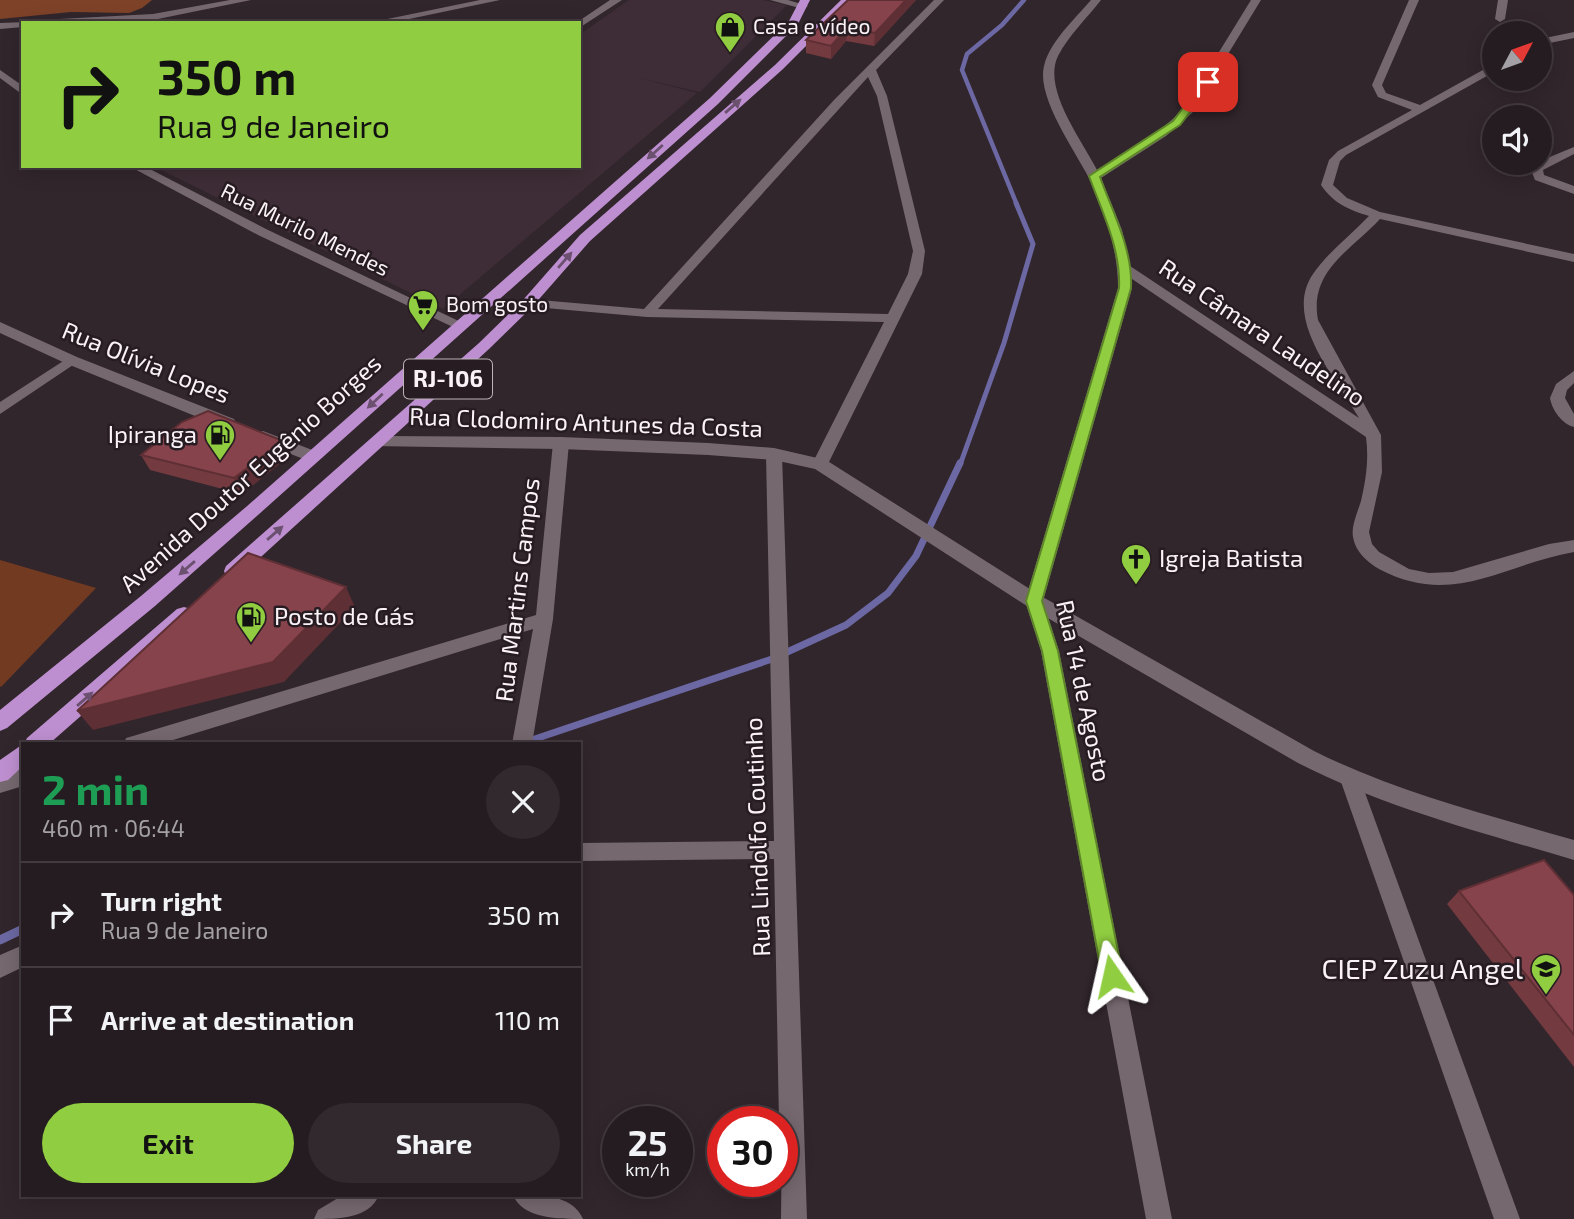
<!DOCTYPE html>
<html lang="en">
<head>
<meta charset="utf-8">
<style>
	:root { --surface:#251c21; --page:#31292e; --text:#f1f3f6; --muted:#a3a1a5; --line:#423a3f; --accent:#90cd40 }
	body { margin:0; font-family:"Exo 2",sans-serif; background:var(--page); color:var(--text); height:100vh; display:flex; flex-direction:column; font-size:26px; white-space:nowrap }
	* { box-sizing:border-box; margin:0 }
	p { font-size:23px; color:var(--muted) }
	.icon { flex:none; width:38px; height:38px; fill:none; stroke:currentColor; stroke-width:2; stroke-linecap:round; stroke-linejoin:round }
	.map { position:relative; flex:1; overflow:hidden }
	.drawer { position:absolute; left:21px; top:742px; width:560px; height:455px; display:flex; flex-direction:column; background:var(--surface); border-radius:0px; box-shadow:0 4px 18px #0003,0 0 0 2px var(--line) }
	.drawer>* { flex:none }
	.guide { position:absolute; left:21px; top:21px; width:560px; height:147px; border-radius:0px; box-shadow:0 4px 18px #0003,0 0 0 2px var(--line); background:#90cd40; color:#111; overflow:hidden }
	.needle { width:46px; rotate:49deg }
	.buttons { position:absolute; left:1482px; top:21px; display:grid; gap:14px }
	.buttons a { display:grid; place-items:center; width:70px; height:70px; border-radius:50%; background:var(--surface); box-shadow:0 4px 18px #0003,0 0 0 2px var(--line); font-size:35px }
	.speed { position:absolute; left:602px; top:1106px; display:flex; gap:14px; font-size:35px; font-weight:700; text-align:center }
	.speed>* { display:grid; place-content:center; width:91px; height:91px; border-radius:50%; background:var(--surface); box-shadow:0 4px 18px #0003,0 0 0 2px var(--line); line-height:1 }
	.speed small { font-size:18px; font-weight:400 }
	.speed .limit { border:10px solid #d22; background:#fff; color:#111 }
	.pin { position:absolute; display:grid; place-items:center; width:60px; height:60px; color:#fff; margin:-30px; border-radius:14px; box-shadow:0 4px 10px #0006 }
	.me { position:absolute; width:77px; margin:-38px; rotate:349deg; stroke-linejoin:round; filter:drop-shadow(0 0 5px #0008) }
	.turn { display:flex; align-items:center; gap:24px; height:147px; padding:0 21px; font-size:32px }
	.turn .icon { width:91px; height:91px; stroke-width:2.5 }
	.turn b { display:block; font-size:49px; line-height:60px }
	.round { display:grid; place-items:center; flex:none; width:74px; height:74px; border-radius:37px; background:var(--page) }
	.headline { display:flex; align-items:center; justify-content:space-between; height:119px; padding:0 21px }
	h1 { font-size:42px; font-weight:700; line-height:52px; color:#1e9e55 }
	.primary-button { display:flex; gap:14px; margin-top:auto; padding:14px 21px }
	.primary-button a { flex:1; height:80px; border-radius:42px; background:var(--accent); color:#111; font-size:28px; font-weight:700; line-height:80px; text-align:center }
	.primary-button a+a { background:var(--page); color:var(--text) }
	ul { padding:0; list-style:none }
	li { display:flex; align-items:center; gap:21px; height:105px; padding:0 21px; border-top:2px solid var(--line) }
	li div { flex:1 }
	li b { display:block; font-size:26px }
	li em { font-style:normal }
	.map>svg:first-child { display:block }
</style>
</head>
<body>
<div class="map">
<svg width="1574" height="1219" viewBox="0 0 1574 1219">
	<rect width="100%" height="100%" fill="#31262c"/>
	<path fill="#3e2d36" d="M 629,0 L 762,0 L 787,5 L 700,92 L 635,77 L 697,93 L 443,309 L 153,166 L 579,166 L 579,35 Z"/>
	<path fill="#733a22" d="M 0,560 L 96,588 L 1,687 L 0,686 Z"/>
	<path fill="#7e4228" d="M 0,0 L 152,0 L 142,8 L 129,13 L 71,12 L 0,19 Z"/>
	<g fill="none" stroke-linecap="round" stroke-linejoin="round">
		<path stroke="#6c68a3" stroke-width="4.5" d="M 1017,205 L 962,70 L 967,54 L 1002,25 L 1024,0"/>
		<path stroke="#6c68a3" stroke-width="5" d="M 960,465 L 1004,343 L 1033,244 L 1016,203"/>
		<path stroke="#6c68a3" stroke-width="7" d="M 526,742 L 772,659 L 846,625 L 888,593 L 916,556 L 960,463"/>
		<path stroke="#6c68a3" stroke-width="9" d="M 0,940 L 23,929"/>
		<path fill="#76686f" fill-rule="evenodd" d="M 230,0 L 251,0 L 153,20 L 35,23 L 40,20 L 153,14 Z
			M 480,0 L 500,0 L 390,23 L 368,23 Z
			M 610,0 L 622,0 L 579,28 L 579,23 L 576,23 Z
			M 770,0 L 788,0 L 808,6 L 803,9 Z
			M 934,0 L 944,0 L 876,70 L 887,96 L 925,251 L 922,274 L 826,468 L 814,468 L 812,464 L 884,322 L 647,317 L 523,306 L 523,300 L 528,299 L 644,309 L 834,100 ZM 868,77 L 877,96 L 913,251 L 908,274 L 888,314 L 658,309 Z
			M 1091,0 L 1101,0 C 1087,18 1069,35 1058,56 C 1042,89 1082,140 1097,170 L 1158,132 L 1184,109 L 1251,0 L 1261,0 L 1192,113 L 1166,136 L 1101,178 L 1122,230 L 1130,266 L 1359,418 C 1337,379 1282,319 1313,274 C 1328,252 1350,236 1369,216 C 1349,210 1333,203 1321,185 L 1329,160 L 1338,151 L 1412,110 L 1378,97 L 1372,85 L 1409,0 L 1419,0 L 1382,85 L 1386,93 L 1420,105 L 1490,66 L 1494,65 L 1494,72 L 1346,155 L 1340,161 L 1333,185 L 1347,198 L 1380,212 L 1574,254 L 1574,262 L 1380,219 C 1350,251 1309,271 1318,320 L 1381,435 L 1382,472 L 1369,532 L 1372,544 L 1379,552 L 1409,569 L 1429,573 L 1453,572 L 1549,544 L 1574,540 L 1574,552 C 1501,565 1453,608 1379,569 C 1367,562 1355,551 1353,537 C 1351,526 1358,511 1361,501 C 1366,479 1369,459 1366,437 L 1132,279 L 1132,288 L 1043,601 L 1059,651 L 1172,1219 L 1146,1219 L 1041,651 L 1025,601 L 1118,288 C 1118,252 1107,217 1092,184 C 1078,154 1036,99 1044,66 C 1050,41 1075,19 1091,0 Z
			M 1498,0 L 1508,0 L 1505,19 L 1500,22 L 1495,19 Z
			M 27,22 L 23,23 L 23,27 L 0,29 L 0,23 Z
			M 1574,32 L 1574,38 L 1540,45 L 1540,39 Z
			M 0,70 L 23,86 L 23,95 L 0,78 Z
			M 1574,147 L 1574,154 L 1543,170 L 1544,175 L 1574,186 L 1574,194 L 1535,180 L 1531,170 L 1540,161 Z
			M 129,166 L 144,166 L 266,229 L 467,325 L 465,328 L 455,328 L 258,235 Z
			M 71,356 L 76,357 L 76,363 L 0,414 L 0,402 Z
			M 1574,371 L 1574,383 L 1567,390 L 1565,398 L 1574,414 L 1574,427 C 1562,424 1552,410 1550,398 L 1556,384 Z
			M 561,438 L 569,443 L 553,619 L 532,744 L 512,744 L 533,629 L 160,744 L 124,744 L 126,738 L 133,736 L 536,615 L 553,443 Z
			M 774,449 L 782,454 L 807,1219 L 781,1219 L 782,1122 L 779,1122 L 774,859 L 579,861 L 579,843 L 774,841 L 766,454 Z
			M 23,769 L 23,786 L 0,793 L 0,775 Z
			M 1350,771 L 1357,773 L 1360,779 L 1520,1219 L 1494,1219 L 1340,779 L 1343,773 Z
			M 23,945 L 23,967 L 0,978 L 0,955 Z
			M 343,1195 L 379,1195 C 369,1219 338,1219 314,1219 L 318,1210 Z
			M 513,1195 C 537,1195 572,1193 583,1219 C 559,1219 523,1219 513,1195 Z"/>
		<path fill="#76686f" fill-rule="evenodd" d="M 0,322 L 77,357 L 234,419 L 236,423 L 234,427 L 222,427 L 65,363 L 0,333 Z
			M 263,431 L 320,453 L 323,457 L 314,463 L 257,441 L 255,437 L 257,433 Z
			M 380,436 L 561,437 L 708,443 L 774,448 L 826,460 L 1041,596 L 1314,751 C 1396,792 1485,814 1574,840 L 1574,860 C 1480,832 1386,808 1298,763 L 1027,606 L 815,469 L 774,460 L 708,455 L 561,449 L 374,446 L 372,442 L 374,438 Z"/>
		<path fill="#be8fd0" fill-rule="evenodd" d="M 800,0 L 810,0 L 798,24 L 718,104 L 258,515 L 155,606 L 7,728 L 0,731 L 0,710 L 141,596 L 246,507 L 710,98 L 789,21 Z
			M 841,0 L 852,0 L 783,69 L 590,241 L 533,306 L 489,349 L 240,576 L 226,576 L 224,571 L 226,566 L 479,343 L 523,300 L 580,235 L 775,65 Z
			M 184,607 L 191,609 L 194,614 L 191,619 L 49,744 L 24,744 L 27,738 L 177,609 Z
			M 23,744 L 23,766 L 8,780 L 0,782 L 0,760 Z"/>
	</g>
	<path fill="#733a40" d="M 848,0 L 916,0 L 874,46 L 846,41 L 831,59 L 806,53 L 806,40 Z
		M 283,441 L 289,456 L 242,494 L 150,470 L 141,455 Z
		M 1459,891 L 1574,895 L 1574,1067 L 1447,904 Z"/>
	<path fill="#5e2f34" d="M 906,0 L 916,0 L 874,46 L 875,33 Z
		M 847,28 L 846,41 L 831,59 L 831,46 Z
		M 283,441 L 289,456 L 242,494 L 234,478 Z
		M 346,587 L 355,607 L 284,682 L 93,730 L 77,711 Z"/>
	<path fill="#86434b" stroke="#5e2f34" stroke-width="2" d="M 848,0 L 906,0 L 875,33 L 847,28 L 831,46 L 806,40 Z
		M 208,411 L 283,441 L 234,478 L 141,455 L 182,422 Z
		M 248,553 L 346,587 L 273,662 L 77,711 Z
		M 1544,860 L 1574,895 L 1574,1035 L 1459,891 Z"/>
	<defs><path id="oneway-solid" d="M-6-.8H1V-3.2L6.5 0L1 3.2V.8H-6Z" transform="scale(1.75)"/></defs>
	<g fill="#6b5070">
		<use href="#oneway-solid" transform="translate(733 106) rotate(-41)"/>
		<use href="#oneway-solid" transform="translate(655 152) rotate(138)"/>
		<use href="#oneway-solid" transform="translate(565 260) rotate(-49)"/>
		<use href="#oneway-solid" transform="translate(375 401) rotate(137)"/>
		<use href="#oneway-solid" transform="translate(275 533) rotate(-41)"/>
		<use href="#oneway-solid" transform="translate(187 568) rotate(139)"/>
		<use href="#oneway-solid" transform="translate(85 699) rotate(-41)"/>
	</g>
	<path fill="#90cd40" stroke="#5e852a" stroke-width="2" d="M 1205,79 L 1213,82 L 1180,125 L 1100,177 C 1113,213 1133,250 1131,288 L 1042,601 L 1058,651 L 1123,976 L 1120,983 L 1112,986 L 1105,983 L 1102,976 L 1042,651 L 1026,601 L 1119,288 C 1121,249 1102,212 1089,176 L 1173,121 Z"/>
	<defs>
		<g id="shop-pin" transform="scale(1.575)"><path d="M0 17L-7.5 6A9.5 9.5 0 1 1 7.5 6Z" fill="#90cd40" stroke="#271c22"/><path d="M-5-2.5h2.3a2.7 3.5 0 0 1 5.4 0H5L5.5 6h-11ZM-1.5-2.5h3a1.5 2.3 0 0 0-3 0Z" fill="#111"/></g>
		<g id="supermarket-pin" transform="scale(1.575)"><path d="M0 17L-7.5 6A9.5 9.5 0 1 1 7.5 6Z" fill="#90cd40" stroke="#271c22"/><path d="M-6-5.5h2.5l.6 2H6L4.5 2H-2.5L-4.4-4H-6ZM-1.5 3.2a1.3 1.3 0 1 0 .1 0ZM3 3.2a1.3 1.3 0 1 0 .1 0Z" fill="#111"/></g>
		<g id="fuel-pin" transform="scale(1.575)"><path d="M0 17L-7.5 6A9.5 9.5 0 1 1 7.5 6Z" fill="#90cd40" stroke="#271c22"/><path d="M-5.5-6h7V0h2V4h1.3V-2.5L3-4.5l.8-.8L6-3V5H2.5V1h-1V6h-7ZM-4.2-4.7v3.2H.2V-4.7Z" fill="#111"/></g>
		<g id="church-pin" transform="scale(1.575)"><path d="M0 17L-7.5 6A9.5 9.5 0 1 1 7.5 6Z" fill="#90cd40" stroke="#271c22"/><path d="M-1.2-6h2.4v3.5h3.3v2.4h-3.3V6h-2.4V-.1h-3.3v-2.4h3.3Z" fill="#111"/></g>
		<g id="school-pin" transform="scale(1.575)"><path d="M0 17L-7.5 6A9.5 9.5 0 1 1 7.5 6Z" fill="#90cd40" stroke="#271c22"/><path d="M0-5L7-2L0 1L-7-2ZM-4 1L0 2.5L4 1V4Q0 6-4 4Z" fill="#111"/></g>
	</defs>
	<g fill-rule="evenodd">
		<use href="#shop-pin" x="730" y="27"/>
		<use href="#supermarket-pin" x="423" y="305"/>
		<use href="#fuel-pin" x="220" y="435"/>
		<use href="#church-pin" x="1136" y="559"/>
		<use href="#fuel-pin" x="251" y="617"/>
		<use href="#school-pin" x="1546" y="969"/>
	</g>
	<g text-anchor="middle" stroke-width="5" stroke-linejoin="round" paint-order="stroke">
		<g font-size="21" fill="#faf2f6" stroke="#271c22" text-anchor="start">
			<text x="753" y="34">Casa e vídeo</text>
			<text x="446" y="312">Bom gosto</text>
		</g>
		<g font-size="21" fill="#faf2f6" stroke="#271c22">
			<text transform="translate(305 230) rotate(26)" y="7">Rua Murilo Mendes</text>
		</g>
		<rect fill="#271c22" stroke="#bbb2b6" stroke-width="2" x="404" y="359.5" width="88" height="39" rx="5"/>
		<g font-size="23" font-weight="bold" fill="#faf2f6">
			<text x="448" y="387">RJ-106</text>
		</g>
		<g font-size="24" fill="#faf2f6" stroke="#271c22">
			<text transform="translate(1262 333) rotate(34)" y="8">Rua Câmara Laudelino</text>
			<text transform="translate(146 363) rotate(22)" y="8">Rua Olívia Lopes</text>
			<text transform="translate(586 423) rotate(2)" y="8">Rua Clodomiro Antunes da Costa</text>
			<text transform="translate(251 474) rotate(-42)" y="8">Avenida Doutor Eugênio Borges</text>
			<text transform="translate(518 590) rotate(-83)" y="8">Rua Martins Campos</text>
			<text transform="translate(1083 691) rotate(78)" y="8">Rua 14 de Agosto</text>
			<text transform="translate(758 837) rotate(-92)" y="8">Rua Lindolfo Coutinho</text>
		</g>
		<g font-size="24" fill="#faf2f6" stroke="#271c22" text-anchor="start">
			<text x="197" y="443" text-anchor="end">Ipiranga</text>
			<text x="1159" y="567">Igreja Batista</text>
			<text x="274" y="625">Posto de Gás</text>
		</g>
		<g font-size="28" fill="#faf2f6" stroke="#271c22" text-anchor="end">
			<text x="1523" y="979">CIEP Zuzu Angel</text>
		</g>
	</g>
</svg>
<div class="buttons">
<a><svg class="needle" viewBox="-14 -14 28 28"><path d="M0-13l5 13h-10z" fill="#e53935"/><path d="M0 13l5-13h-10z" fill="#a3a1a5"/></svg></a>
<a><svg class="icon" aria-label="sound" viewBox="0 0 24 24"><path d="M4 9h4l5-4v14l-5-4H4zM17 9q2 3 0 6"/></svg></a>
</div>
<div class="speed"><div>25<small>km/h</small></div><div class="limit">30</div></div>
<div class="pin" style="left:1208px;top:82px;background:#d93025"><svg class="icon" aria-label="arrive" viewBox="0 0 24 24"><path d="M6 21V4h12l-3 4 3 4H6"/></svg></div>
<svg class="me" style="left:1112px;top:976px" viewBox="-20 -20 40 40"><path d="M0-17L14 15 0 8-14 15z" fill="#90cd40" stroke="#fff" stroke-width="4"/></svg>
<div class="guide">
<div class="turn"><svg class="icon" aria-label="right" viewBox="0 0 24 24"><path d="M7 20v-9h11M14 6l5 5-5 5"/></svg><div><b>350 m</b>Rua 9 de Janeiro</div></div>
</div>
<section class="drawer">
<div class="headline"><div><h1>2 min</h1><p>460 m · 06:44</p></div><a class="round"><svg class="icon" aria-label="close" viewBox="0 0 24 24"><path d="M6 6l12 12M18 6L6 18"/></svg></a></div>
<ul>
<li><svg class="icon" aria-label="right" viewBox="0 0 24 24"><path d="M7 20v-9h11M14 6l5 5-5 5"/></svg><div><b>Turn right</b><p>Rua 9 de Janeiro</p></div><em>350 m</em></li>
<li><svg class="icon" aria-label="arrive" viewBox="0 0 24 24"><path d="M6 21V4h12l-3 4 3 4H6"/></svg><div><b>Arrive at destination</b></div><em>110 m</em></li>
</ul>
<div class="primary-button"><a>Exit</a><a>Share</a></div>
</section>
</div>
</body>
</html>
